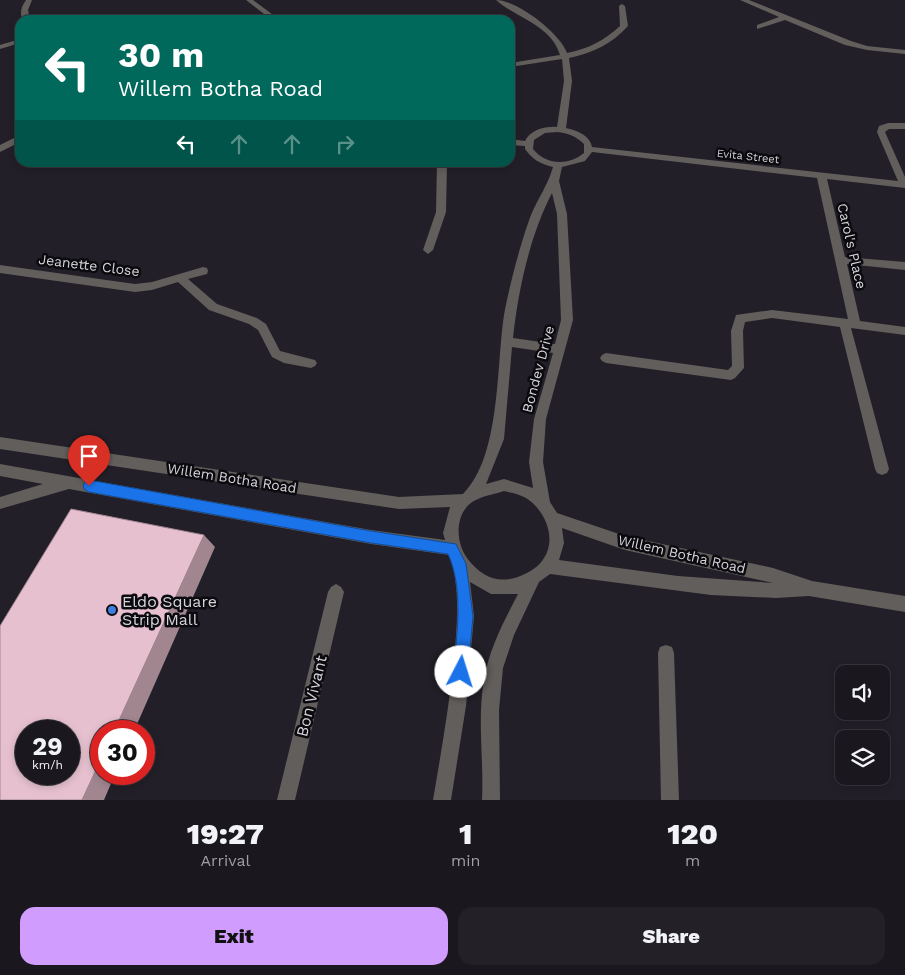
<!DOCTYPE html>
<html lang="en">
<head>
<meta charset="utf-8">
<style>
	:root { --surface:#1a171e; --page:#232027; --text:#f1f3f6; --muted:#9f9fa4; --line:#38363c; --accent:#d09dfe }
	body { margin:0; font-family:"Work Sans",sans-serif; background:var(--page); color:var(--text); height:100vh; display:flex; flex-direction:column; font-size:19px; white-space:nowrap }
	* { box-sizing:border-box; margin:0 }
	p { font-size:16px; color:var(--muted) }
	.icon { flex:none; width:28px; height:28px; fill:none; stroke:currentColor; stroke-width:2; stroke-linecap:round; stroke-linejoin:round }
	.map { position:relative; height:800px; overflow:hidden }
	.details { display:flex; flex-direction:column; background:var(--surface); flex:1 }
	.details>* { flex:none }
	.guide { position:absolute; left:15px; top:15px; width:500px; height:152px; border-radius:15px; box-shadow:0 2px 8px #0003,0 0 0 1px var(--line); background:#00695c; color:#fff; overflow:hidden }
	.controls { position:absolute; left:835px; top:665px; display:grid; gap:10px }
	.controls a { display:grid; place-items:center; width:55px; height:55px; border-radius:10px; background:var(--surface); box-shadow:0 2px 8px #0003,0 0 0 1px var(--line); font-size:25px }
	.speed { position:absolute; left:15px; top:720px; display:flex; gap:10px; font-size:25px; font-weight:700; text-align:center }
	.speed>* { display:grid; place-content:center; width:65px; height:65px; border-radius:50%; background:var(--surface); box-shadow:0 2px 8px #0003,0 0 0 1px var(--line); line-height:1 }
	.speed small { font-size:12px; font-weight:400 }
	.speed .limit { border:8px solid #d22; background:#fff; color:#111 }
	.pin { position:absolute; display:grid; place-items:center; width:42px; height:42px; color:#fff; margin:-51px -21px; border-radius:50% 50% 50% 0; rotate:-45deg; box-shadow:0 0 5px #0007 }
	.pin .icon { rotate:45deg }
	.me { position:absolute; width:55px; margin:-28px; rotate:5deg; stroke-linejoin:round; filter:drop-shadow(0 0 4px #0008) }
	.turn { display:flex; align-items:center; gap:18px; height:105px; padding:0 20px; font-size:22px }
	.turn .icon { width:65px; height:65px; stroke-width:2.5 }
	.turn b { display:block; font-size:35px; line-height:42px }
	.lanes { display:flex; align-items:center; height:48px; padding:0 20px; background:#0003; justify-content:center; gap:25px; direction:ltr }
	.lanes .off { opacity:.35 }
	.eta { display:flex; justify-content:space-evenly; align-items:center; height:85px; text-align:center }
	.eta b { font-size:30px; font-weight:800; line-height:35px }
	.action { display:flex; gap:10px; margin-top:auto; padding:10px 20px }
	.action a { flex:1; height:58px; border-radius:15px; background:var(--accent); color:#111; font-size:20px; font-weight:800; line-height:58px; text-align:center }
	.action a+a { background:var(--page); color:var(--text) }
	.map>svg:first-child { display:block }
</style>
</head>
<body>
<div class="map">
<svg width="905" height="800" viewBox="0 0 905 800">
	<rect width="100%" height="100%" fill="#221f28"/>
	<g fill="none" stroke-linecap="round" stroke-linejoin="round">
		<path fill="#625e5b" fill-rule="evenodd" d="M 26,0 L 32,0 L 28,10 L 30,20 L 22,20 C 20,12 21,7 26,0 Z
			M 246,0 L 253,0 L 280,20 L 272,20 Z
			M 496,0 C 517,0 560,33 567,53 C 588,49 605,40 620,26 L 619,6 L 622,4 L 625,6 L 628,26 C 612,44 592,53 569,58 L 572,81 L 566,128 C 576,130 590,135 592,147 L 898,181 L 877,132 L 879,126 L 888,123 L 905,123 L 905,129 L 889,129 L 885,132 L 905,177 L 905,188 L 827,179 L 845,257 L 905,262 L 905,270 L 847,264 L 860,321 L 905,327 L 905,335 L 851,328 L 889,469 L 887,473 L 882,475 L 877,473 L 875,469 L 840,327 L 772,318 L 745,322 L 743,331 L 744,368 L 735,378 L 731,380 L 606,363 L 602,361 L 600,358 L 602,355 L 606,353 L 728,370 L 732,366 L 731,331 L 736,315 L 772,310 L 848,319 L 817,178 L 592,152 L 585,161 L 562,167 L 559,181 L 567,214 L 573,320 L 546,419 L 543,462 L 550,502 L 557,513 L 625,536 L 773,568 L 812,581 L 905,596 L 905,612 L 809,596 L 776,598 L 711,595 L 550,574 L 539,582 L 514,635 L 503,668 L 499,710 L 500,800 L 482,800 C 484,760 477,719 484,680 C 489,649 504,621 518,594 L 491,594 L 470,582 L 474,616 L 466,706 L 451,800 L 433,800 C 441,753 449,707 454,660 C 457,626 461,587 449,555 L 371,544 L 69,489 L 0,509 L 0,497 L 43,484 L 0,476 L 0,464 L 371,530 L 445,540 L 443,533 L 450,507 L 399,509 L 0,449 L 0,437 L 399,497 L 463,494 C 501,456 496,367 504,315 C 509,287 521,241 531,215 C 538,198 548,185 553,167 C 540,164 532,159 525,149 L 525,146 L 510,145 L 510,139 L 525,141 C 530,130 546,126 557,127 L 564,81 L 562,59 L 510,67 L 510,63 L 560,55 C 551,25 516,18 496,0 ZM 557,132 C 568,133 576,136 584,144 L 584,153 C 568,166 546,165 533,149 L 534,140 L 545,133 ZM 552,193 L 557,214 L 561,320 L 555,344 L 513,338 C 518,291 530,235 552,193 ZM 512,347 L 553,353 L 534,419 L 529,462 L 533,488 L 504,479 L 486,484 L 504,439 ZM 504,491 C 512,493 519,494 526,498 C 545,510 557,538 544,558 C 540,565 534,569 527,573 C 502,586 483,579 467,558 C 454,540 455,508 478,499 C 486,495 496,494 504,491 ZM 562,528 L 625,550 L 773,583 L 678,576 L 559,560 L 564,543 Z
			M 740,0 L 749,0 L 851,41 L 867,46 L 905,50 L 905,54 L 867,50 L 845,45 L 785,20 L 757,29 L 757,25 L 779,17 Z
			M 20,39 L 20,43 L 0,49 L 0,45 Z
			M 20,135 L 20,142 L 0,152 L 0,145 Z
			M 437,162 L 447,162 L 446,212 L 433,250 L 428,254 L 423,250 L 436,212 Z
			M 0,265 L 135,284 L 152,282 L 203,267 L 207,268 L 208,271 L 207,274 L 188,279 L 217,304 L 257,318 L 266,324 L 280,351 L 315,360 L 317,363 L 315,366 L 311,368 L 284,363 L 272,357 L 258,330 L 249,324 L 209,310 L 178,282 L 152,290 L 135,292 L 0,273 Z
			M 336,584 L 341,587 L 344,592 L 295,800 L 277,800 L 328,592 L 331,587 Z
			M 666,645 L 672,647 L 674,653 L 679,800 L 661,800 L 658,653 L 660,647 Z"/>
	</g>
	<path fill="#a18690" d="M 204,535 L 215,547 L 134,731 L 114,731 Z
		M 101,759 L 101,774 L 115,774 L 104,800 L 82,800 Z"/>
	<path fill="#e6c0ce" stroke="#a18690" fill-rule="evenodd" d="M 71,509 L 204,535 L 114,731 L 101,731 L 101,759 L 82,800 L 0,800 L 0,626 ZM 26,731 L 69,731 L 69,774 L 26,774 Z"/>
	<path fill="#1a73e8" stroke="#114b97" d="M 89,480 L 371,531 L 456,544 L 466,564 L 473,616 L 468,672 L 466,678 L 461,680 L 456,678 L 453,672 C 457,635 464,589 448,554 L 371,543 L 89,492 L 85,490 L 83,486 L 85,482 Z"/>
	<circle fill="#3f7fe0" stroke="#0b0a0e" stroke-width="2" cx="112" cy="610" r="5"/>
	<g text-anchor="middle" stroke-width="5" stroke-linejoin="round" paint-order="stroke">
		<g font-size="11" fill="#d6d4da" stroke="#0b0a0e">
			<text transform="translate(748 156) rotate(6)" y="4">Evita Street</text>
		</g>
		<g font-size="14" fill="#d6d4da" stroke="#0b0a0e">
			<text transform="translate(852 246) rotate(77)" y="5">Carol's Place</text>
			<text transform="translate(89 265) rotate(7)" y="5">Jeanette Close</text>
			<text transform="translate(538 369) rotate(-75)" y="5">Bondev Drive</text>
			<text transform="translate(232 478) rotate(9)" y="5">Willem Botha Road</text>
			<text transform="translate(682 554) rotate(13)" y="5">Willem Botha Road</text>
		</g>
		<g font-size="16" fill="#d6d4da" stroke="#0b0a0e" text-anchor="start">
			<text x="122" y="607">Eldo Square<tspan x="122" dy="18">Strip Mall</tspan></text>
		</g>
		<g font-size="16" fill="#d6d4da" stroke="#0b0a0e">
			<text transform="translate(311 696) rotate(-76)" y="6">Bon Vivant</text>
		</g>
	</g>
</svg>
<div class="controls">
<a><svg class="icon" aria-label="sound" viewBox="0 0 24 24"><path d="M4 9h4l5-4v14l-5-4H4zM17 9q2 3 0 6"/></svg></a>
<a><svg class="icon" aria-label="layers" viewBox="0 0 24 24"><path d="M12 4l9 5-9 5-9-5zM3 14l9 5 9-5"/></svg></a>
</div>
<div class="speed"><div>29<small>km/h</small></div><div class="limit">30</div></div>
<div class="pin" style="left:89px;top:486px;background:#d93025"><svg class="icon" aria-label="arrive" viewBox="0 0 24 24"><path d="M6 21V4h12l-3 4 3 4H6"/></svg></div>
<svg class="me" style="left:461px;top:672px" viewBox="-20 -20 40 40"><circle r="19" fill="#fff"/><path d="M0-13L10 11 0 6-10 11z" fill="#1a73e8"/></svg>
<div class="guide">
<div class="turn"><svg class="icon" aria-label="left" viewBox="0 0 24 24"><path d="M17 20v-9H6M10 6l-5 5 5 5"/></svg><div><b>30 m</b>Willem Botha Road</div></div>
<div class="lanes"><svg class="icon" aria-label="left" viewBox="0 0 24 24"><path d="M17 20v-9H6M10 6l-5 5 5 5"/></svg><svg class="icon off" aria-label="ahead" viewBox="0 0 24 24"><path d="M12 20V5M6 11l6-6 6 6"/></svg><svg class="icon off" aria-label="ahead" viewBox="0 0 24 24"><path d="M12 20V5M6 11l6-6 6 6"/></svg><svg class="icon off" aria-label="right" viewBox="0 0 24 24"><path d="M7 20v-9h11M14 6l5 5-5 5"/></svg></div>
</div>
</div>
<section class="details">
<div class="eta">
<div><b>19:27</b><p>Arrival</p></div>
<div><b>1</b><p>min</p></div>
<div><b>120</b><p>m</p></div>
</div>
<div class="action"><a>Exit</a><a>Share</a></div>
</section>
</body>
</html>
